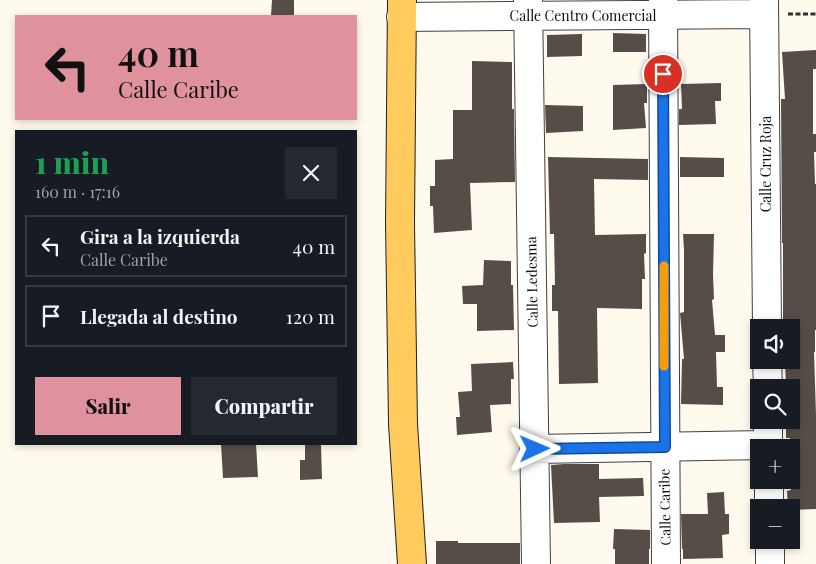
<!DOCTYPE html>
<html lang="es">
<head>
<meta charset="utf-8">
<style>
	:root { --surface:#171b24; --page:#242831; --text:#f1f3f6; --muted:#9ea1a6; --line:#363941; --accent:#df919d }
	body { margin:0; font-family:"Playfair Display",serif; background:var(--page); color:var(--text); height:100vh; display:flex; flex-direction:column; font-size:19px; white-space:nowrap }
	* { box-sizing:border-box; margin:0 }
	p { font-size:16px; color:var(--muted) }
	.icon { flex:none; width:28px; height:28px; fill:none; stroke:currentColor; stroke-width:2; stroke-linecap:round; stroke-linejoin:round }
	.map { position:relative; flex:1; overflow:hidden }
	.drawer { position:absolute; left:15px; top:130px; width:342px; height:315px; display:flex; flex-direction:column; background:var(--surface); border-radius:0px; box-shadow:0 2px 8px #0003 }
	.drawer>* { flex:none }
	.hud { position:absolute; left:15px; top:15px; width:342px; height:105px; border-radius:0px; box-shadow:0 2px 8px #0003; background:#df919d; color:#111; overflow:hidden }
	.fabs { position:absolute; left:750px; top:319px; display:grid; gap:10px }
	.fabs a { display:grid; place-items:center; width:50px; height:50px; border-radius:0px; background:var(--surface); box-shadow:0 2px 8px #0003; font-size:25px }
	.pin { position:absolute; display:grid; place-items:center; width:42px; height:42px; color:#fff; margin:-21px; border:2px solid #fff; border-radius:50%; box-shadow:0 1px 5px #0007 }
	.me { position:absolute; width:55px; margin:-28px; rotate:89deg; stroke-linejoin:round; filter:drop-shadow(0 0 4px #0008) }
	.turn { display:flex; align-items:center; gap:18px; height:105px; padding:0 20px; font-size:22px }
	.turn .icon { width:65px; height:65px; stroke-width:2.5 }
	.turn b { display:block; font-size:35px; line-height:42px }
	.round { display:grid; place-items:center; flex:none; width:52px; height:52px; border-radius:0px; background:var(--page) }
	.head { display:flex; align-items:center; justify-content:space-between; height:85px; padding:0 20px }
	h1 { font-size:30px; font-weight:800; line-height:38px; color:#1e9e55 }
	.button { display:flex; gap:10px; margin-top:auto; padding:10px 20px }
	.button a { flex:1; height:58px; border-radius:0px; background:var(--accent); color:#111; font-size:20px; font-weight:800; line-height:58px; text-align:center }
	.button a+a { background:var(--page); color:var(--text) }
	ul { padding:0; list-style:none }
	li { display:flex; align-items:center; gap:15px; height:62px; margin:0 10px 8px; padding:0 10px; border:2px solid var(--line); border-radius:0px }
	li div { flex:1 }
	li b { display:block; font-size:19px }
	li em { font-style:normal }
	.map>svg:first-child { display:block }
</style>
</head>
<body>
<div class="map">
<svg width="816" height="564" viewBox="0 0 816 564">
	<rect width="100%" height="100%" fill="#fffaed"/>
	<path fill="#574d48" d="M 272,0 L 294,0 L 294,16 L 271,16 Z
		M 613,33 L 646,34 L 646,52 L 613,52 Z
		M 582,34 L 582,56 L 547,57 L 547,35 Z
		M 816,50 L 816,69 L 813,69 L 813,134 L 816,134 L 816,152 L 814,152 L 815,184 L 816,184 L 816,330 L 815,330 L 815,352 L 814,352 L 816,415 L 816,509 L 791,510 L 791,508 L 788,508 L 787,491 L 791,490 L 791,448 L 790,448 L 790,438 L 786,438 L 786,420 L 791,420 L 791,388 L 786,388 L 785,360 L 791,360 L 791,328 L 783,328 L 783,243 L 782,243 L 781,99 L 785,99 L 782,52 Z
		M 472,61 L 512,62 L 512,109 L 514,109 L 515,182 L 470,183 L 472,230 L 434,233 L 433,206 L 430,206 L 430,186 L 435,186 L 435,160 L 453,159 L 453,110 L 472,110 Z
		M 721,83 L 721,101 L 715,101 L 716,124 L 679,125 L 679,109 L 682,109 L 681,84 Z
		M 647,84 L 647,103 L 644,103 L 646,128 L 613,130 L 613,85 Z
		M 545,105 L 583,106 L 583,131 L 546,133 Z
		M 548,157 L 648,159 L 648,180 L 594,179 L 595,235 L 646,234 L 646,253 L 644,254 L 645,279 L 642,279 L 642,309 L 597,308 L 598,383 L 559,384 L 558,311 L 552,311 L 552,285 L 555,285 L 554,234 L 550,234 Z
		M 680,157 L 724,158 L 724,177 L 680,177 Z
		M 683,234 L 714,234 L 713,275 L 714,299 L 712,300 L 715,335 L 725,335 L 725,352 L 716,352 L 717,387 L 723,387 L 723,405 L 681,404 L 682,359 L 684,359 L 680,313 L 684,312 L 684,250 Z
		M 484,260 L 511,261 L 511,285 L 513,285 L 514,330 L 477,331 L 477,304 L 463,304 L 462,286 L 483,285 Z
		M 513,362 L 514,379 L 511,379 L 511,404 L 490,405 L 492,432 L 457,435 L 456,417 L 460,417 L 458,392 L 472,391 L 471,364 Z
		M 221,444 L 256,444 L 258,477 L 223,478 Z
		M 305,444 L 321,444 L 322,479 L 300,480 L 300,460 L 305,460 Z
		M 564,464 L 599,464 L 599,479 L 643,478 L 644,496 L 599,497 L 600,522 L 554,523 L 551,465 Z
		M 724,492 L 725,514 L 729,514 L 729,534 L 722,535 L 723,558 L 683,559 L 683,549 L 682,549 L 681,514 L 708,514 L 707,493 Z
		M 614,529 L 650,530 L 650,549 L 649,549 L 649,564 L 615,564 L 615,549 L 613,549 Z
		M 436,541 L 458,541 L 458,543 L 520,543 L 520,564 L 436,564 Z"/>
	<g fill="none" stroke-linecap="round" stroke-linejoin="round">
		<g stroke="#404040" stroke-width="30">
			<path id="minor" d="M 528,0 L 536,564
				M 663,0 L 666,564
				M 764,0 L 767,328
				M 401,17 L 764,14
				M 767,360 L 768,388
				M 768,420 L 768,448
				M 535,449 L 768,445
				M 769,480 L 769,508
				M 770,540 L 770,564"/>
		</g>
		<g stroke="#1e1e1e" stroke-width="30">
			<path id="major" d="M 402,0 L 400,223 L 403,424 L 412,564"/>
		</g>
		<path stroke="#2f2f2f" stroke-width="3" stroke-dasharray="5 2.5" stroke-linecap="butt" d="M 788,14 L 816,14"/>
		<use href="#minor" stroke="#fff" stroke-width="28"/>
		<use href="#major" stroke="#ffcb5d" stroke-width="28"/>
	</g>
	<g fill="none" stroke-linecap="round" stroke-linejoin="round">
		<g stroke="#114b97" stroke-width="12">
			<path id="route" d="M 535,449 L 665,447 L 663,74"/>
		</g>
		<use href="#route" stroke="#1a73e8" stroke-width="9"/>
		<path stroke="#f59e0b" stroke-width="9" d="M 664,266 L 664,366"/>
	</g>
	<g text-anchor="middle" stroke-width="5" stroke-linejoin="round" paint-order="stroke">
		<g font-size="14" fill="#0d0d0d" stroke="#fff">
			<text x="583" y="21">Calle Centro Comercial</text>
			<text transform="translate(766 164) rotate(-90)" y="5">Calle Cruz Roja</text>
			<text transform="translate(532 282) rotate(-91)" y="5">Calle Ledesma</text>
			<text transform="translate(665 507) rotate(-91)" y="5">Calle Caribe</text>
		</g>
	</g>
</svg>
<div class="fabs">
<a><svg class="icon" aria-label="sound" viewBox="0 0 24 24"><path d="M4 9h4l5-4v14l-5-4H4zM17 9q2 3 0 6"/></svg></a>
<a><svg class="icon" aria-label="search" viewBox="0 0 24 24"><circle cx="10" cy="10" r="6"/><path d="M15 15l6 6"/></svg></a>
<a>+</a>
<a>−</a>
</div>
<div class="pin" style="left:663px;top:74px;background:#d93025"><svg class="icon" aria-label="arrive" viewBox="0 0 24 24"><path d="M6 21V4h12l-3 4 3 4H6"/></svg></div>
<svg class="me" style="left:535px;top:449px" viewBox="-20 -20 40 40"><path d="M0-17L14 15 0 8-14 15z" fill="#1a73e8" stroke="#fff" stroke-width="4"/></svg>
<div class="hud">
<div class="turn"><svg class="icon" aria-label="left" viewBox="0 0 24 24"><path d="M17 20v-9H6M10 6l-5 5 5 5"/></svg><div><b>40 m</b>Calle Caribe</div></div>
</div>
<section class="drawer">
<div class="head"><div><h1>1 min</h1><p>160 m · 17:16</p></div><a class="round"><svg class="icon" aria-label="close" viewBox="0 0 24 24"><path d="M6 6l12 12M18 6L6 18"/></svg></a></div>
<ul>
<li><svg class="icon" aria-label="left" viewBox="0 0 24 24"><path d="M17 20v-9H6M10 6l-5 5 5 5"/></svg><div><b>Gira a la izquierda</b><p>Calle Caribe</p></div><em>40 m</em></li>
<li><svg class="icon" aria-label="arrive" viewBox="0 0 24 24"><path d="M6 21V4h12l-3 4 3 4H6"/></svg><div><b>Llegada al destino</b></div><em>120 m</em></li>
</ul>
<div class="button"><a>Salir</a><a>Compartir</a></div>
</section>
</div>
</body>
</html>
